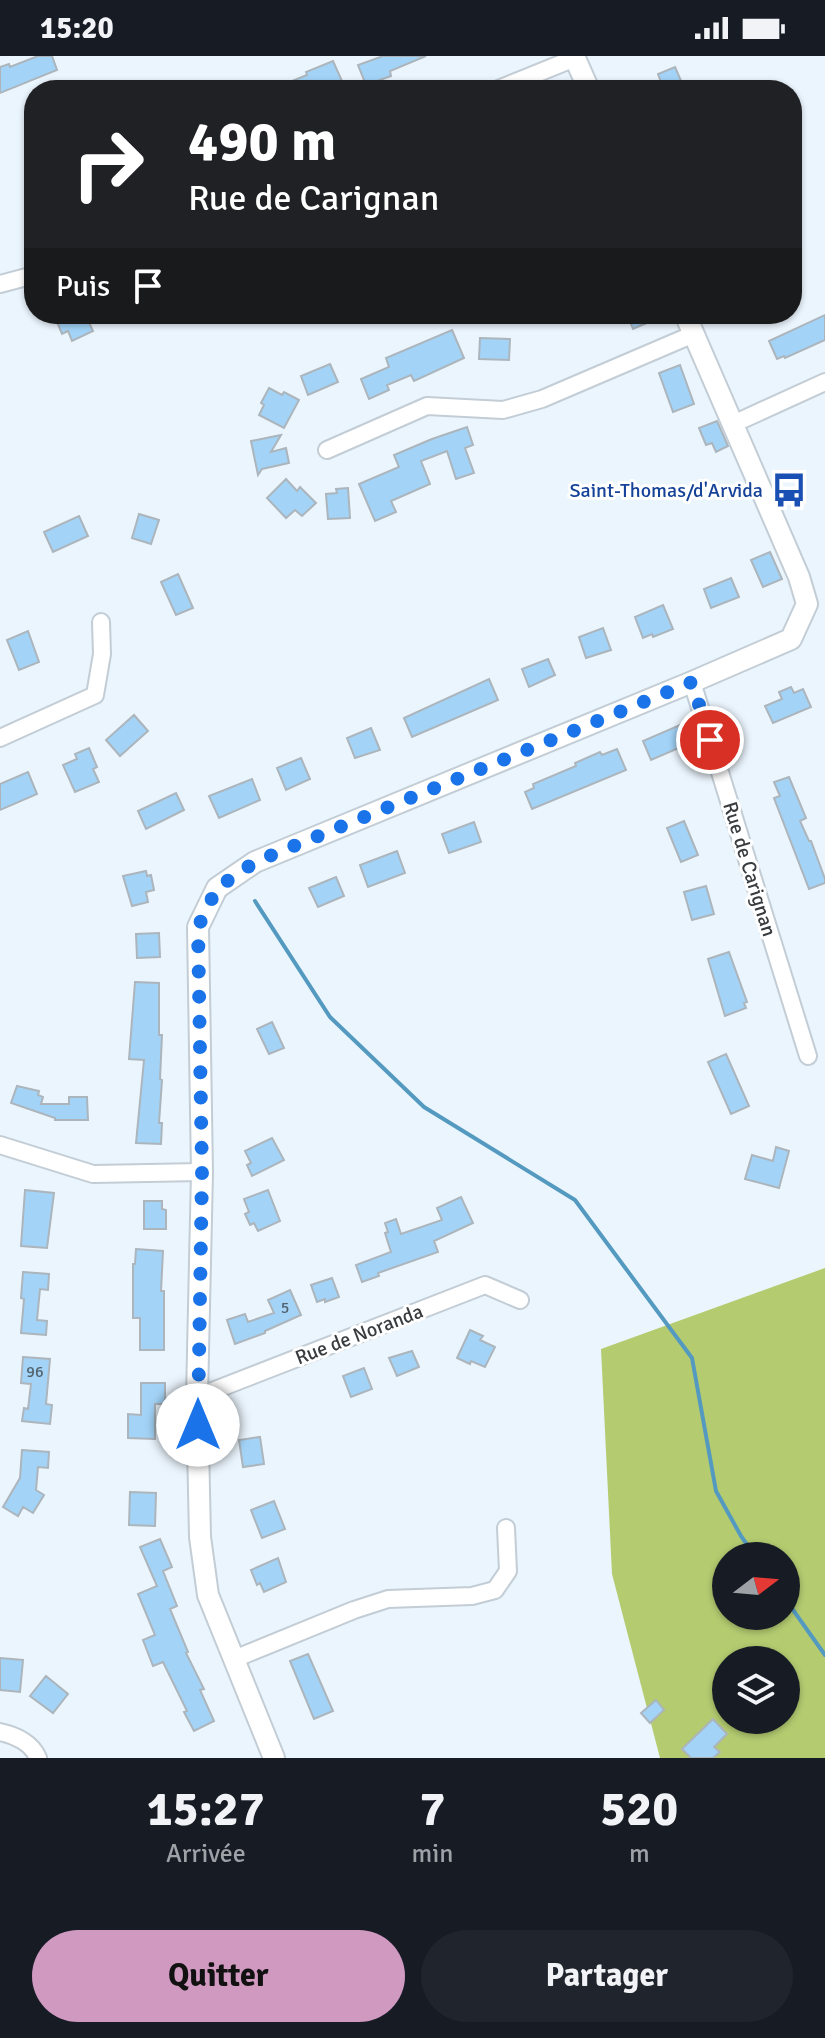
<!DOCTYPE html>
<html lang="fr">
<head>
<meta charset="utf-8">
<style>
	:root { --surface:#171b24; --page:#20242c; --text:#f1f3f6; --muted:#9ea1a6; --accent:#d099c0 }
	body { margin:0; font-family:Signika,sans-serif; background:var(--page); color:var(--text); height:100vh; display:flex; flex-direction:column; font-size:30px; white-space:nowrap }
	* { box-sizing:border-box; margin:0 }
	p { font-size:26px; color:var(--muted) }
	.icon { flex:none; width:44px; height:44px; fill:none; stroke:currentColor; stroke-width:2; stroke-linecap:round; stroke-linejoin:round }
	.map { position:relative; height:1702px; overflow:hidden }
	.details { display:flex; flex-direction:column; background:var(--surface); flex:1 }
	.details>* { flex:none }
	.hud { position:absolute; left:24px; top:24px; width:778px; height:244px; border-radius:32px; box-shadow:0 2px 6px #0004; background:#202124; color:#fff; overflow:hidden }
	.needle { width:52px; rotate:74deg }
	.controls { position:absolute; left:712px; top:1486px; display:grid; gap:16px }
	.controls a { display:grid; place-items:center; width:88px; height:88px; border-radius:50%; background:var(--surface); box-shadow:0 2px 6px #0004; font-size:40px }
	.pin { position:absolute; display:grid; place-items:center; width:68px; height:68px; color:#fff; margin:-34px; border:4px solid #fff; border-radius:50%; box-shadow:0 2px 8px #0007 }
	.me { position:absolute; width:88px; margin:-44px; rotate:0deg; stroke-linejoin:round; filter:drop-shadow(0 0 6px #0008) }
	.turn { display:flex; align-items:center; gap:28px; height:168px; padding:0 32px; font-size:36px }
	.turn .icon { width:104px; height:104px; stroke-width:2.5 }
	.turn b { display:block; font-size:56px; line-height:68px }
	.then { display:flex; align-items:center; height:76px; padding:0 32px; background:#0003; gap:16px; font-size:30px }
	.eta { display:flex; justify-content:space-evenly; align-items:center; height:136px; text-align:center }
	.eta b { font-size:48px; font-weight:800; line-height:56px }
	.cta { display:flex; gap:16px; margin-top:auto; padding:16px 32px }
	.cta a { flex:1; height:92px; border-radius:48px; background:var(--accent); color:#111; font-size:32px; font-weight:800; line-height:92px; text-align:center }
	.cta a+a { background:var(--page); color:var(--text) }
	.status { display:flex; justify-content:space-between; align-items:center; height:56px; padding:0 40px; background:var(--surface); direction:ltr }
	.status svg { height:22px; fill:currentColor }
	.map>svg:first-child { display:block }
</style>
</head>
<body>
<div class="status"><b>15:20</b><svg viewBox="0 0 49 12"><path d="M0 12V9h3v3zM5 12V6h3v6zM10 12V3h3v9zM15 12V0h3v12zM26 1h20v11H26zM47 4h2v5h-2z"/></svg></div>
<div class="map">
<svg width="825" height="1702" viewBox="0 0 825 1702">
	<rect width="100%" height="100%" fill="#ebf5fd"/>
	<path fill="#b4cb70" fill-rule="evenodd" d="M 825,1212 L 825,1702 L 660,1702 L 612,1518 L 601,1293 ZM 726,1500 L 786,1500 L 786,1560 L 726,1560 ZM 726,1604 L 786,1604 L 786,1664 L 726,1664 Z"/>
	<g fill="none" stroke-linecap="round" stroke-linejoin="round">
		<path stroke="#549ac0" stroke-width="4" d="M 255,845 L 330,961 L 424,1051 L 575,1144 L 692,1302 L 716,1435 L 741,1480 L 755,1500
			M 786,1544 L 825,1599"/>
	</g>
	<path fill="#a3d4f8" stroke="#acb5bc" stroke-width="2" d="M 38,0 L 52,0 L 57,14 L 0,37 L 0,11 L 9,8 L 10,11 Z
		M 383,0 L 426,0 L 390,15 L 391,20 L 366,29 L 358,9 Z
		M 333,5 L 346,34 L 270,34 L 307,19 L 306,16 Z
		M 675,11 L 685,34 L 664,34 L 658,18 Z
		M 74,258 L 85,258 L 93,275 L 72,285 L 68,275 L 62,278 L 57,266 Z
		M 627,258 L 668,258 L 633,273 Z
		M 825,259 L 825,284 L 785,302 L 784,300 L 777,303 L 769,285 Z
		M 452,274 L 464,302 L 414,325 L 411,319 L 387,329 L 389,334 L 369,343 L 361,323 L 389,311 L 386,302 Z
		M 480,282 L 510,283 L 509,304 L 479,303 Z
		M 330,308 L 338,326 L 308,339 L 301,320 Z
		M 680,309 L 694,348 L 673,356 L 659,317 Z
		M 269,332 L 282,339 L 284,336 L 299,344 L 284,372 L 259,359 L 264,349 L 261,347 Z
		M 717,365 L 728,390 L 716,396 L 712,387 L 706,389 L 699,372 Z
		M 467,371 L 473,389 L 465,392 L 474,417 L 456,423 L 447,395 L 421,405 L 430,428 L 391,445 L 396,456 L 375,465 L 359,428 L 399,411 L 394,399 L 432,383 Z
		M 281,379 L 271,396 L 286,392 L 289,407 L 262,413 L 258,419 L 251,385 Z
		M 286,423 L 297,435 L 300,431 L 316,447 L 302,460 L 295,454 L 286,462 L 267,442 Z
		M 348,432 L 350,462 L 328,463 L 326,438 L 337,437 L 336,433 Z
		M 139,458 L 159,464 L 151,488 L 132,482 Z
		M 79,460 L 88,480 L 53,496 L 44,476 Z
		M 770,496 L 782,523 L 763,531 L 751,504 Z
		M 178,518 L 193,552 L 176,559 L 161,526 Z
		M 731,522 L 739,541 L 711,552 L 704,533 Z
		M 663,549 L 673,573 L 653,581 L 652,578 L 643,582 L 635,561 Z
		M 603,572 L 611,594 L 586,602 L 579,581 Z
		M 28,575 L 39,606 L 19,614 L 7,584 Z
		M 548,603 L 555,619 L 529,631 L 522,613 Z
		M 489,623 L 498,644 L 412,681 L 404,662 Z
		M 791,631 L 794,637 L 803,633 L 811,651 L 773,667 L 765,650 L 782,643 L 779,636 Z
		M 134,659 L 148,675 L 120,700 L 106,684 Z
		M 680,669 L 688,688 L 651,704 L 643,685 Z
		M 371,672 L 380,694 L 355,702 L 347,682 Z
		M 89,692 L 97,711 L 93,713 L 99,726 L 75,736 L 63,709 L 77,703 L 75,698 Z
		M 617,693 L 626,714 L 532,753 L 525,736 L 534,732 L 533,728 L 576,710 L 575,707 L 600,696 L 602,699 Z
		M 301,702 L 310,723 L 286,734 L 277,712 Z
		M 28,716 L 37,738 L 0,754 L 0,728 Z
		M 789,721 L 806,762 L 800,765 L 809,785 L 811,785 L 825,823 L 825,827 L 809,833 L 774,742 L 780,740 L 774,726 Z
		M 252,723 L 260,744 L 219,762 L 209,740 Z
		M 176,737 L 184,754 L 146,773 L 138,755 Z
		M 684,765 L 698,799 L 681,806 L 667,772 Z
		M 474,766 L 481,786 L 449,797 L 442,778 Z
		M 397,795 L 405,817 L 368,831 L 360,809 Z
		M 146,815 L 147,820 L 151,819 L 154,834 L 146,836 L 148,846 L 132,850 L 123,820 Z
		M 336,821 L 344,840 L 318,851 L 309,832 Z
		M 706,830 L 714,858 L 692,864 L 684,836 Z
		M 159,877 L 160,901 L 137,902 L 136,878 Z
		M 729,896 L 747,946 L 744,947 L 746,952 L 725,960 L 708,903 Z
		M 135,926 L 159,927 L 159,979 L 162,979 L 160,1023 L 162,1024 L 159,1067 L 162,1067 L 161,1088 L 136,1087 L 144,1004 L 129,1003 Z
		M 272,966 L 284,992 L 269,998 L 257,973 Z
		M 726,998 L 749,1050 L 731,1058 L 708,1006 Z
		M 17,1030 L 39,1035 L 38,1039 L 43,1041 L 41,1048 L 69,1048 L 69,1041 L 87,1041 L 88,1064 L 55,1064 L 55,1062 L 11,1047 Z
		M 272,1082 L 284,1104 L 252,1120 L 247,1109 L 251,1107 L 245,1095 Z
		M 776,1091 L 789,1095 L 779,1132 L 745,1123 L 752,1099 L 773,1105 Z
		M 25,1134 L 54,1137 L 47,1192 L 21,1190 Z
		M 268,1134 L 280,1165 L 258,1175 L 254,1167 L 250,1169 L 245,1158 L 249,1156 L 244,1143 Z
		M 461,1141 L 473,1167 L 434,1185 L 438,1196 L 378,1217 L 379,1220 L 362,1226 L 356,1209 L 391,1196 L 385,1177 L 388,1176 L 385,1167 L 396,1163 L 401,1178 L 442,1164 L 437,1152 Z
		M 144,1145 L 162,1145 L 162,1153 L 166,1154 L 166,1173 L 144,1173 Z
		M 136,1193 L 163,1195 L 161,1235 L 164,1235 L 164,1294 L 140,1294 L 140,1262 L 133,1262 L 133,1208 L 135,1208 Z
		M 23,1216 L 49,1218 L 48,1234 L 40,1233 L 37,1264 L 47,1265 L 46,1279 L 21,1277 L 24,1243 L 21,1242 Z
		M 332,1222 L 339,1241 L 325,1246 L 325,1243 L 317,1246 L 311,1229 Z
		M 290,1234 L 301,1259 L 265,1275 L 265,1277 L 235,1288 L 227,1264 L 245,1258 L 248,1266 L 274,1257 L 268,1244 Z
		M 470,1274 L 483,1280 L 480,1284 L 495,1291 L 485,1311 L 471,1305 L 470,1308 L 457,1302 Z
		M 412,1295 L 419,1311 L 397,1320 L 389,1302 Z
		M 23,1301 L 50,1303 L 46,1348 L 52,1349 L 50,1368 L 22,1365 L 24,1352 L 28,1353 L 31,1328 L 21,1327 Z
		M 364,1312 L 372,1333 L 351,1341 L 343,1320 Z
		M 141,1327 L 165,1327 L 165,1348 L 155,1348 L 155,1383 L 128,1382 L 128,1358 L 141,1359 Z
		M 260,1381 L 264,1408 L 243,1411 L 239,1384 Z
		M 22,1394 L 49,1396 L 48,1412 L 38,1411 L 36,1434 L 44,1439 L 33,1457 L 23,1451 L 18,1460 L 3,1451 L 20,1422 Z
		M 130,1436 L 156,1437 L 155,1470 L 129,1469 Z
		M 274,1445 L 285,1473 L 262,1482 L 251,1454 Z
		M 160,1483 L 172,1511 L 163,1515 L 177,1550 L 170,1553 L 188,1596 L 186,1597 L 204,1633 L 200,1634 L 214,1665 L 194,1675 L 184,1656 L 187,1655 L 163,1606 L 153,1610 L 143,1584 L 155,1579 L 138,1538 L 157,1530 L 140,1491 Z
		M 278,1502 L 286,1526 L 264,1536 L 260,1527 L 257,1529 L 251,1514 Z
		M 308,1598 L 333,1655 L 314,1663 L 290,1605 Z
		M 0,1602 L 23,1604 L 20,1636 L 0,1634 Z
		M 46,1620 L 68,1638 L 53,1657 L 30,1640 Z
		M 656,1644 L 664,1654 L 650,1667 L 641,1657 Z
		M 713,1663 L 727,1678 L 714,1691 L 720,1696 L 713,1702 L 691,1702 L 682,1693 Z"/>
	<g fill="none" stroke-linecap="round" stroke-linejoin="round">
		<g stroke="#c3cdd5" stroke-width="20">
			<path id="minor" d="M 496,34 L 575,2
				M 0,228 L 34,219
				M 733,368 L 825,326
				M 327,394 L 427,350 L 503,354 L 542,343 L 694,278
				M 692,626 L 808,1000
				M 0,682 L 95,639 L 102,598 L 101,566
				M 0,1089 L 93,1118 L 202,1116
				M 197,1341 L 485,1229 L 520,1244
				M 234,1603 L 354,1554 L 388,1543 L 472,1540 L 495,1534 L 508,1515 L 506,1472
				M 0,1676 C 15,1679 32,1687 38,1702"/>
		</g>
		<g stroke="#c3cdd5" stroke-width="24">
			<path id="tertiary" d="M 574,0 L 589,34
				M 274,1702 L 208,1539 L 200,1481 L 197,1341 L 202,1116 L 198,871 L 217,832 L 255,806 L 692,626 L 791,583 L 807,548 L 799,521 L 685,258"/>
		</g>
		<use href="#minor" stroke="#fff" stroke-width="16"/>
		<use href="#tertiary" stroke="#fff" stroke-width="20"/>
	</g>
	<g fill="none" stroke-linecap="round" stroke-linejoin="round">
		<path stroke="#1a73e8" stroke-width="14" stroke-dasharray="0 25.2" d="M 198,1369 L 202,1116 L 198,871 L 217,832 L 255,806 L 692,626 L 710,684"/>
	</g>
	<defs>
		<g id="bus-bare" transform="scale(2.76)"><path d="M-5-6H5V4H4V6H2V4H-2V6H-4V4H-5ZM-3.5-4V0h7V-4ZM-3.5 1.2v1.5H-2V1.2ZM2 1.2v1.5H3.5V1.2Z" fill="#1a4fb4" stroke="#fff" stroke-width="2.5" paint-order="stroke"/></g>
	</defs>
	<g fill-rule="evenodd">
		<use href="#bus-bare" x="789" y="434"/>
	</g>
	<g text-anchor="middle" stroke-width="6" stroke-linejoin="round" paint-order="stroke">
		<g font-size="16" fill="#53626d">
			<text x="285" y="1257">5</text>
			<text x="35" y="1321">96</text>
		</g>
		<g font-size="20" fill="#164399" stroke="#fff" text-anchor="end">
			<text x="763" y="441">Saint-Thomas/d'Arvida</text>
		</g>
		<g font-size="20" fill="#383c3f" stroke="#fff">
			<text transform="translate(750 813) rotate(73)" y="7">Rue de Carignan</text>
			<text transform="translate(359 1278) rotate(-21)" y="7">Rue de Noranda</text>
		</g>
	</g>
</svg>
<div class="controls">
<a><svg class="needle" viewBox="-14 -14 28 28"><path d="M0-13l5 13h-10z" fill="#e53935"/><path d="M0 13l5-13h-10z" fill="#9ea1a6"/></svg></a>
<a><svg class="icon" aria-label="layers" viewBox="0 0 24 24"><path d="M12 4l9 5-9 5-9-5zM3 14l9 5 9-5"/></svg></a>
</div>
<div class="pin" style="left:710px;top:684px;background:#d93025"><svg class="icon" aria-label="arrive" viewBox="0 0 24 24"><path d="M6 21V4h12l-3 4 3 4H6"/></svg></div>
<svg class="me" style="left:198px;top:1369px" viewBox="-20 -20 40 40"><circle r="19" fill="#fff"/><path d="M0-13L10 11 0 6-10 11z" fill="#1a73e8"/></svg>
<div class="hud">
<div class="turn"><svg class="icon" aria-label="right" viewBox="0 0 24 24"><path d="M7 20v-9h11M14 6l5 5-5 5"/></svg><div><b>490 m</b>Rue de Carignan</div></div>
<div class="then">Puis<svg class="icon" aria-label="arrive" viewBox="0 0 24 24"><path d="M6 21V4h12l-3 4 3 4H6"/></svg></div>
</div>
</div>
<section class="details">
<div class="eta">
<div><b>15:27</b><p>Arrivée</p></div>
<div><b>7</b><p>min</p></div>
<div><b>520</b><p>m</p></div>
</div>
<div class="cta"><a>Quitter</a><a>Partager</a></div>
</section>
</body>
</html>
